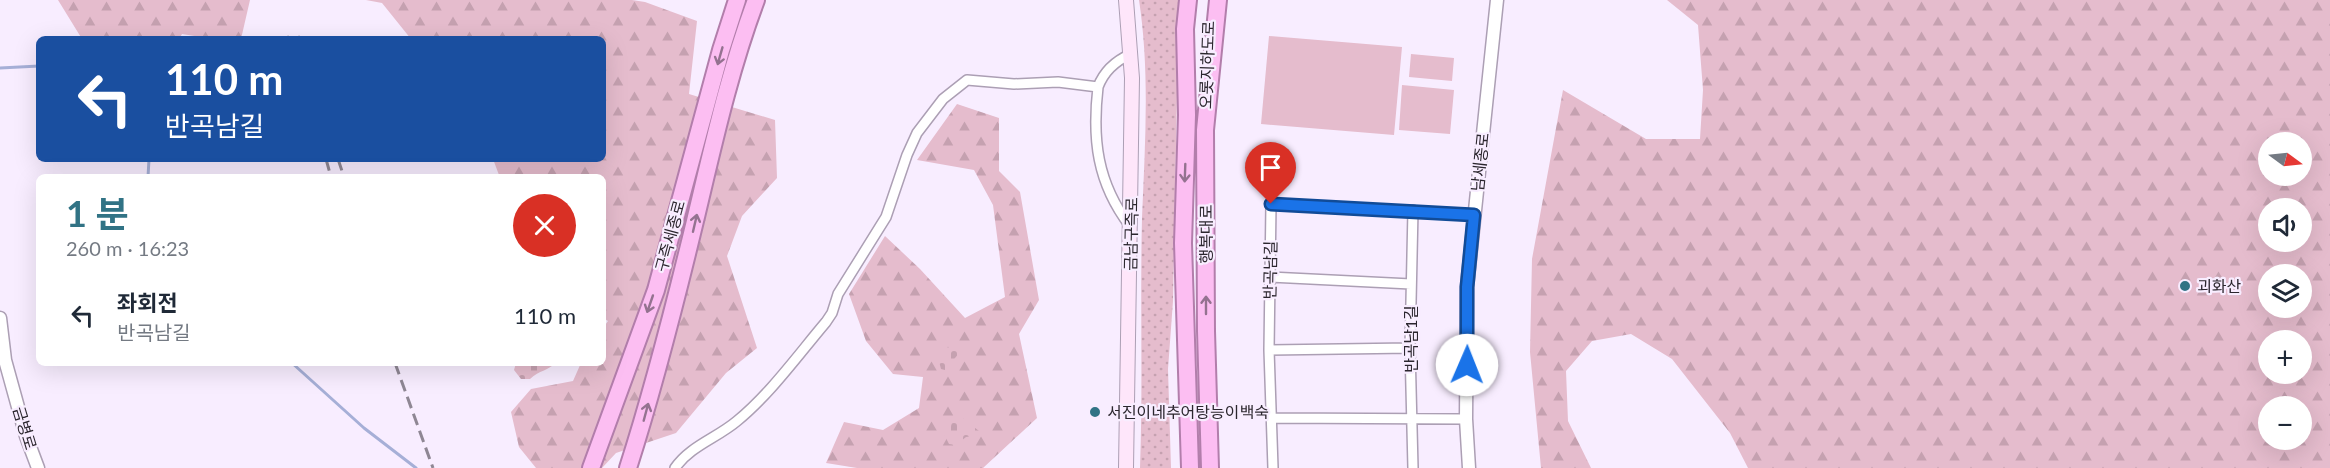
<!DOCTYPE html>
<html lang="ko">
<head>
<meta charset="utf-8">
<style>
	:root { --surface:#fff; --page:#f6f6f7; --text:#1f2937; --muted:#747a83; --accent:#317385 }
	body { margin:0; font-family:Lato,"Noto Sans KR",sans-serif; background:var(--page); color:var(--text); height:100vh; display:flex; flex-direction:column; font-size:22px; white-space:nowrap }
	* { box-sizing:border-box; margin:0 }
	p { font-size:20px; color:var(--muted) }
	.icon { flex:none; width:33px; height:33px; fill:none; stroke:currentColor; stroke-width:2; stroke-linecap:round; stroke-linejoin:round }
	.map { position:relative; flex:1; overflow:hidden }
	.details { position:absolute; left:36px; top:174px; width:570px; height:192px; display:flex; flex-direction:column; background:var(--surface); border-radius:9px; box-shadow:0 6px 24px #0002 }
	.details>* { flex:none }
	.banner { position:absolute; left:36px; top:36px; width:570px; height:126px; border-radius:9px; box-shadow:0 6px 24px #0002; background:#1a4fa0; color:#fff; overflow:hidden }
	.needle { width:39px; rotate:105deg }
	.buttons { position:absolute; left:2258px; top:132px; display:grid; gap:12px }
	.buttons a { display:grid; place-items:center; width:54px; height:54px; border-radius:50%; background:var(--surface); box-shadow:0 6px 24px #0002; font-size:30px }
	.pin { position:absolute; display:grid; place-items:center; width:51px; height:51px; color:#fff; margin:-62px -26px; border-radius:50% 50% 50% 0; rotate:-45deg; box-shadow:0 0 6px #0007 }
	.pin .icon { rotate:45deg }
	.me { position:absolute; width:66px; margin:-33px; rotate:1deg; stroke-linejoin:round; filter:drop-shadow(0 0 4px #0008) }
	.turn { display:flex; align-items:center; gap:21px; height:126px; padding:0 30px; font-size:27px }
	.turn .icon { width:78px; height:78px; stroke-width:2.5 }
	.turn b { display:block; font-size:42px; line-height:51px }
	.round { display:grid; place-items:center; flex:none; width:63px; height:63px; border-radius:32px; background:var(--page) }
	.summary { display:flex; align-items:center; justify-content:space-between; height:102px; padding:0 30px }
	h1 { font-size:36px; font-weight:700; line-height:45px; color:var(--accent) }
	ul { padding:0; list-style:none }
	li { display:flex; align-items:center; gap:18px; height:78px; padding:0 30px }
	li div { flex:1 }
	li b { display:block; font-size:22px }
	li em { font-style:normal }
	.map>svg:first-child { display:block }
</style>
</head>
<body>
<div class="map">
<svg width="2330" height="468" viewBox="0 0 2330 468">
	<defs>
		<pattern id="grass-dots" width="8" height="8" patternUnits="userSpaceOnUse" patternTransform="scale(1.5)"><rect width="8" height="8" fill="#e5bccd"/><path d="M2 2h.1M6 6h.1" fill="none" stroke="#c5a1b0" stroke-width="1.8" stroke-linecap="round"/></pattern>
		<pattern id="forest-firs" width="22" height="20" patternUnits="userSpaceOnUse" patternTransform="scale(1.5)"><rect width="22" height="20" fill="#e5bccd"/><path d="M5 1l3.5 6h-7zM16 11l3.5 6h-7z" fill="#c5a1b0"/></pattern>
		<pattern id="cemetery-stones" width="16" height="16" patternUnits="userSpaceOnUse" patternTransform="scale(1.5)"><rect width="16" height="16" fill="#e5bccd"/><path d="M2 7V4a2 2 0 0 1 4 0v3zM10 15v-3a2 2 0 0 1 4 0v3z" fill="#c5a1b0"/></pattern>
	</defs>
	<rect width="100%" height="100%" fill="#f8edff"/>
	<path fill="url(#grass-dots)" d="M 1139,0 L 1182,0 L 1178,43 L 1173,301 L 1168,369 L 1171,468 L 1140,468 C 1143,385 1140,301 1142,218 C 1145,145 1150,72 1139,0 Z"/>
	<path fill="url(#forest-firs)" fill-rule="evenodd" d="M 58,0 L 250,0 L 241,39 L 213,39 L 182,34 L 179,39 L 82,39 Z
		M 366,0 L 632,0 L 645,2 L 697,21 L 689,94 L 775,120 L 777,178 L 742,216 L 727,256 L 757,348 L 726,373 L 676,433 L 616,453 L 602,468 L 536,468 L 519,447 L 511,412 L 531,389 L 573,381 L 581,363 L 603,363 L 603,328 L 608,321 L 603,318 L 603,177 L 499,175 L 493,159 L 603,159 L 603,39 L 411,39 L 382,3 Z
		M 1667,0 L 2330,0 L 2330,468 L 1748,468 L 1730,433 L 1672,359 L 1631,334 L 1592,341 L 1566,371 L 1568,421 L 1591,468 L 1541,468 L 1530,352 L 1532,259 L 1563,90 L 1646,139 L 1700,139 L 1703,90 L 1698,25 ZM 2268,142 L 2301,142 L 2301,176 L 2268,176 ZM 2268,208 L 2301,208 L 2301,242 L 2268,242 ZM 2268,274 L 2301,274 L 2301,308 L 2268,308 ZM 2268,340 L 2301,340 L 2301,374 L 2268,374 ZM 2268,406 L 2301,406 L 2301,440 L 2268,440 Z
		M 957,104 L 999,118 L 999,171 L 1020,192 L 1039,300 L 1019,334 L 1037,418 L 983,468 L 857,468 L 826,463 L 844,422 L 883,430 L 919,408 L 923,377 L 893,374 L 866,341 L 849,294 L 885,236 L 920,269 L 965,318 L 1005,297 L 993,205 L 974,170 L 917,160 Z"/>
	<path fill="url(#cemetery-stones)" d="M 942,347 L 954,348 L 960,352 L 945,370 L 941,369 L 936,350 Z
		M 516,363 L 556,363 C 547,371 540,370 530,379 L 521,379 L 514,370 Z
		M 956,413 L 979,431 L 974,436 L 966,437 L 956,445 L 949,444 L 944,434 L 946,428 L 951,427 L 952,418 Z"/>
	<path fill="#e5bccd" d="M 1269,36 L 1402,47 L 1394,135 L 1261,124 Z
		M 1411,54 L 1454,58 L 1452,81 L 1409,77 Z
		M 1402,85 L 1454,90 L 1450,134 L 1399,130 Z"/>
	<g fill="none" stroke-linecap="round" stroke-linejoin="round">
		<path stroke="#a6afd7" stroke-width="3" d="M 0,68 L 39,66
			M 148,177 L 149,159
			M 292,363 L 364,428 L 416,468"/>
		<g stroke="#ac9fb4" stroke-width="12">
			<path id="minor" d="M 1098,87 C 1104,71 1115,61 1131,54
				M 1413,210 L 1410,348 L 1413,468
				M 1270,277 L 1411,284
				M 1269,350 L 1410,348
				M 1272,418 L 1466,419
				M 675,468 C 690,446 717,438 737,421 C 770,394 798,355 826,322 L 832,313 L 838,294 L 886,217 L 907,155 L 917,133 L 943,99 L 967,80 L 1014,84 L 1058,82 L 1098,87 C 1092,139 1097,183 1130,226
				M 1273,468 L 1269,350 L 1271,204 L 1475,215"/>
		</g>
		<g stroke="#ac9fb4" stroke-width="15">
			<path id="tertiary" d="M 0,318 L 5,360 L 26,436 L 38,468
				M 1469,468 L 1466,419 L 1467,287 L 1497,0"/>
		</g>
		<g stroke="#ac9fb4" stroke-width="16">
			<path id="secondary" d="M 1126,468 L 1132,78 L 1126,0"/>
		</g>
		<g stroke="#b27eab" stroke-width="20">
			<path id="trunk" d="M 1188,0 L 1185,29 L 1187,115 L 1183,243 L 1190,468
				M 591,468 L 656,290 L 721,50 L 737,0
				M 628,468 C 654,387 675,304 695,221 C 713,146 729,72 756,0
				M 1210,468 L 1206,331 L 1205,130 L 1218,0"/>
		</g>
		<use href="#minor" stroke="#fff" stroke-width="9"/>
		<use href="#tertiary" stroke="#fff" stroke-width="12"/>
		<use href="#secondary" stroke="#fee6fa" stroke-width="14"/>
		<use href="#trunk" stroke="#fcbef2" stroke-width="16"/>
		<path stroke="#8f8794" stroke-width="3" stroke-dasharray="12 6" stroke-linecap="butt" d="M 287,36 L 288,39
			M 298,36 L 299,39
			M 326,159 L 331,177
			M 338,159 L 344,177
			M 395,363 L 433,468"/>
	</g>
	<defs><path id="oneway-shaft" d="M-6 0H5M1.5-3L5.5 0L1.5 3" fill="none" stroke-width="1.6" stroke-linecap="round" stroke-linejoin="round" transform="scale(1.5)"/></defs>
	<g stroke="#947290">
		<use href="#oneway-shaft" transform="translate(720 56) rotate(106)"/>
		<use href="#oneway-shaft" transform="translate(1185 173) rotate(92)"/>
		<use href="#oneway-shaft" transform="translate(695 223) rotate(-77)"/>
		<use href="#oneway-shaft" transform="translate(650 304) rotate(109)"/>
		<use href="#oneway-shaft" transform="translate(1206 305) rotate(-90)"/>
		<use href="#oneway-shaft" transform="translate(646 412) rotate(-75)"/>
	</g>
	<g fill="none" stroke-linecap="round" stroke-linejoin="round">
		<g stroke="#114b97" stroke-width="15">
			<path id="route" d="M 1271,204 L 1474,215 L 1467,287 L 1467,365"/>
		</g>
		<use href="#route" stroke="#1a73e8" stroke-width="10"/>
	</g>
	<g fill="#317385" stroke="#f8edff" stroke-width="2">
		<circle cx="2185" cy="286" r="6"/>
		<circle cx="1095" cy="412" r="6"/>
	</g>
	<g text-anchor="middle" stroke-width="4.5" stroke-linejoin="round" paint-order="stroke">
		<g font-size="16" fill="#2b262e" stroke="#f8edff">
			<text transform="translate(1207 65) rotate(-88)" y="6">오롯지하도로</text>
			<text transform="translate(1480 162) rotate(-84)" y="6">남세종로</text>
			<text transform="translate(1131 234) rotate(-89)" y="6">금남구즉로</text>
			<text transform="translate(1206 234) rotate(-90)" y="6">행복대로</text>
			<text transform="translate(670 236) rotate(-75)" y="6">구즉세종로</text>
			<text transform="translate(1270 270) rotate(-89)" y="6">반곡남길</text>
			<text transform="translate(1411 339) rotate(-90)" y="6">반곡남1길</text>
			<text transform="translate(25 428) rotate(73)" y="6">금병로</text>
		</g>
		<g font-size="16" fill="#2b262e" stroke="#f8edff" text-anchor="start">
			<text x="2197" y="292">괴화산</text>
			<text x="1107" y="418">서진이네추어탕능이백숙</text>
		</g>
	</g>
</svg>
<div class="buttons">
<a><svg class="needle" viewBox="-14 -14 28 28"><path d="M0-13l5 13h-10z" fill="#e53935"/><path d="M0 13l5-13h-10z" fill="#747a83"/></svg></a>
<a><svg class="icon" aria-label="sound" viewBox="0 0 24 24"><path d="M4 9h4l5-4v14l-5-4H4zM17 9q2 3 0 6"/></svg></a>
<a><svg class="icon" aria-label="layers" viewBox="0 0 24 24"><path d="M12 4l9 5-9 5-9-5zM3 14l9 5 9-5"/></svg></a>
<a>+</a>
<a>−</a>
</div>
<div class="pin" style="left:1271px;top:204px;background:#d93025"><svg class="icon" aria-label="arrive" viewBox="0 0 24 24"><path d="M6 21V4h12l-3 4 3 4H6"/></svg></div>
<svg class="me" style="left:1467px;top:365px" viewBox="-20 -20 40 40"><circle r="19" fill="#fff"/><path d="M0-13L10 11 0 6-10 11z" fill="#1a73e8"/></svg>
<div class="banner">
<div class="turn"><svg class="icon" aria-label="left" viewBox="0 0 24 24"><path d="M17 20v-9H6M10 6l-5 5 5 5"/></svg><div><b>110 m</b>반곡남길</div></div>
</div>
<section class="details">
<div class="summary"><div><h1>1 분</h1><p>260 m · 16:23</p></div><a class="round" style="background:#d93025;color:#fff"><svg class="icon" aria-label="close" viewBox="0 0 24 24"><path d="M6 6l12 12M18 6L6 18"/></svg></a></div>
<ul>
<li><svg class="icon" aria-label="left" viewBox="0 0 24 24"><path d="M17 20v-9H6M10 6l-5 5 5 5"/></svg><div><b>좌회전</b><p>반곡남길</p></div><em>110 m</em></li>
</ul>
</section>
</div>
</body>
</html>
